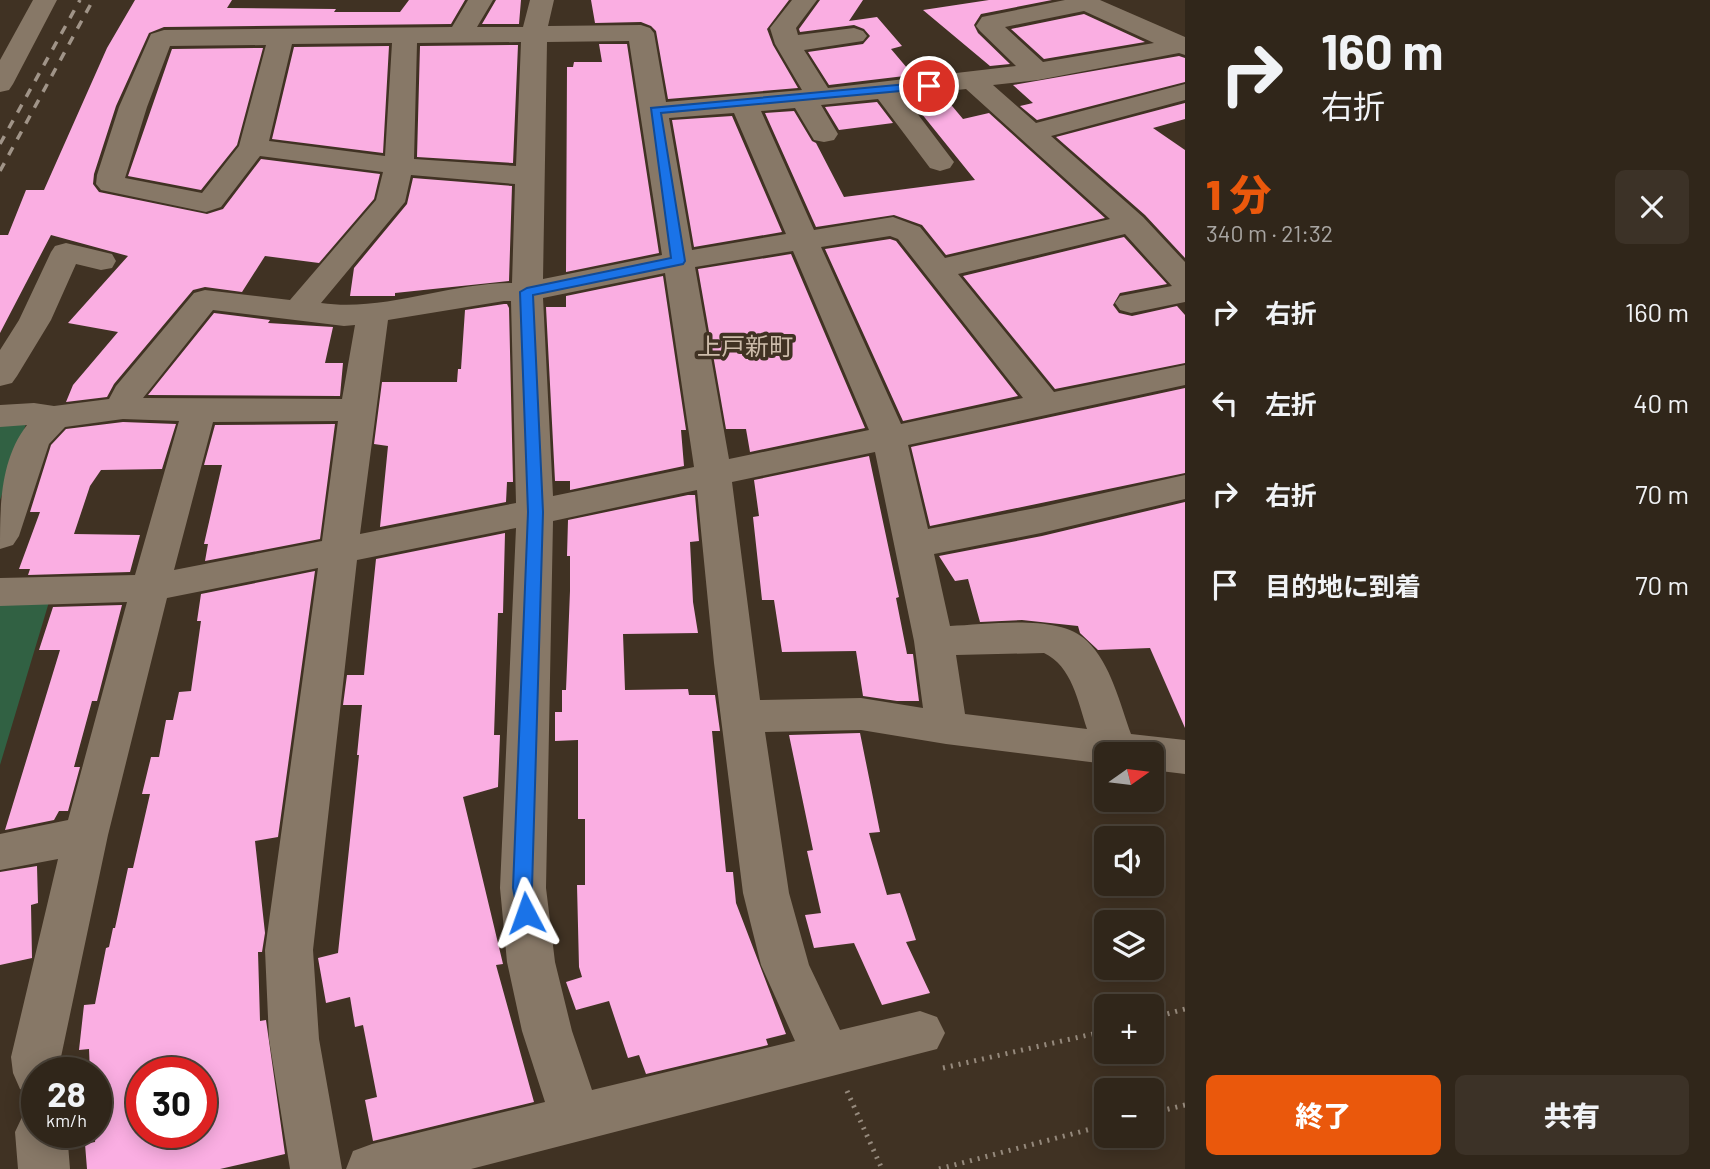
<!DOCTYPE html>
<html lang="ja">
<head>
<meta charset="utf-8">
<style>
	:root { --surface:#30261a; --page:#3c3227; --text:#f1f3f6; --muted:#a8a5a2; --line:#4b4339; --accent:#ea580c }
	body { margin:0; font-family:Barlow,"Noto Sans JP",sans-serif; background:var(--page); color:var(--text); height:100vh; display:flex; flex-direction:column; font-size:26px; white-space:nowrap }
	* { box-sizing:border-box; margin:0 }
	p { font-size:23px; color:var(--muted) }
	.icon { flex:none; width:38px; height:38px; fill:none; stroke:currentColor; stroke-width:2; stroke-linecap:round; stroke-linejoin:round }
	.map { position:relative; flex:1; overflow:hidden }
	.panel { display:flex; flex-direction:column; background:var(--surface); width:525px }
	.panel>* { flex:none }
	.guide { background:#30261a; color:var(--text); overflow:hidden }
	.needle { width:46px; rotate:76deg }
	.tools { position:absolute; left:1094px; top:742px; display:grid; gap:14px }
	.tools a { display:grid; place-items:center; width:70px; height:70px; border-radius:10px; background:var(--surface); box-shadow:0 4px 18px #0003,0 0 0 2px var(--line); font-size:35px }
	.speed { position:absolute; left:21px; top:1057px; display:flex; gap:14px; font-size:35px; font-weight:700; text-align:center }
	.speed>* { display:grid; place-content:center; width:91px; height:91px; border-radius:50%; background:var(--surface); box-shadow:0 4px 18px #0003,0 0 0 2px var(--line); line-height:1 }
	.speed small { font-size:18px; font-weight:400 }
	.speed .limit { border:10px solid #d22; background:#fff; color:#111 }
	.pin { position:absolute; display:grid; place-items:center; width:60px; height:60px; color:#fff; margin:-30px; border:4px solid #fff; border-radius:50%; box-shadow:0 2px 7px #0007 }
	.me { position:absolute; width:77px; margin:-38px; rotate:356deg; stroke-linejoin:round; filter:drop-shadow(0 0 5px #0008) }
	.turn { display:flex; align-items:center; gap:24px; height:147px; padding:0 21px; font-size:32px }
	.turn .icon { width:91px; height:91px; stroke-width:2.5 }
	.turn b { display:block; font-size:49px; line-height:60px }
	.round { display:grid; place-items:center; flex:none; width:74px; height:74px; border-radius:10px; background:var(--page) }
	.summary { display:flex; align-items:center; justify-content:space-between; height:119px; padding:0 21px }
	h1 { font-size:42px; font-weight:800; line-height:52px; color:var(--accent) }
	.cta { display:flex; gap:14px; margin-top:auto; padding:14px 21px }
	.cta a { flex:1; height:80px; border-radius:10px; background:var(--accent); color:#fff; font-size:28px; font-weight:800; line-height:80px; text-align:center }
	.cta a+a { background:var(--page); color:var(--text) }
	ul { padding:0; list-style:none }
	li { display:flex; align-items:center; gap:21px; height:91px; padding:0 21px }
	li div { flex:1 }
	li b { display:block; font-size:26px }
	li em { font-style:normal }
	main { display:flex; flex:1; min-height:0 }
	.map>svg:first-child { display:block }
</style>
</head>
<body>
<main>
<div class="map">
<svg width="1185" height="1169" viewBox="0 0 1185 1169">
	<rect width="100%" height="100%" fill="#403223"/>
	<path fill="#316143" d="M 27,421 L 0,500 L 0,425 Z
		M 49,602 L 0,765 L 0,603 Z"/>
	<path fill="#faaee2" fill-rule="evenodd" d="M 135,0 L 232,0 L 227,8 L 336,9 L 334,12 L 400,12 L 409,0 L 465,0 L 451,24 L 164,27 L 149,33 L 116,106 L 94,174 L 93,184 L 99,192 L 207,214 L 223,209 L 261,159 L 380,174 L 374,199 L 319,263 L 265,256 L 242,292 L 205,287 L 193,290 L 114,384 L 107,397 L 66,402 L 73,385 L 118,332 L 68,323 L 128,256 L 51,235 L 0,333 L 0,235 L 8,235 L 26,190 L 44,190 L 107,48 Z
		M 496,0 L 521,0 L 519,24 L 482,24 Z
		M 591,0 L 789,0 L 767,29 L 773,45 L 798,88 L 668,99 L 656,31 L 651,26 L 641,22 L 595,23 Z
		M 820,0 L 863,0 L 849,21 L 877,17 L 902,46 L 891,49 L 913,75 L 829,85 L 808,52 L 863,44 L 870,36 L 864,29 L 854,25 L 800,32 L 799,29 Z
		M 989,0 L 1052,0 L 981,14 L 974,25 L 978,33 L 1010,64 L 990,66 L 923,10 Z
		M 1084,14 L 1145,42 L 1044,59 L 1011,29 Z
		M 599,44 L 627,44 L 659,253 L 566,272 L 567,67 L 573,67 L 574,62 L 602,62 Z
		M 518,45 L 513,163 L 417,157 L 420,46 Z
		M 389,46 L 383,153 L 272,139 L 294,47 Z
		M 263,48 L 237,145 L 201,190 L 128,176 L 172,49 Z
		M 1179,56 L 1185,58 L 1185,82 L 1037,120 L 1020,106 L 1033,103 L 1013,85 Z
		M 942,94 L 963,119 L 989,113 L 1105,218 L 946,255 L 922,225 L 894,215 L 816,227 L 765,113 L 794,111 L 812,141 L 816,143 L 844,197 L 975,180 L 909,98 Z
		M 877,102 L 893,123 L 839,130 L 825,107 Z
		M 1185,103 L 1185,119 L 1153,128 L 1185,150 L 1185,258 L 1145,215 L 1056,137 Z
		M 732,116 L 782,232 L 694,247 L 672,120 Z
		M 413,178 L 512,186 L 509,281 L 395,293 L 395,296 L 350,296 L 354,268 L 407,204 Z
		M 1124,237 L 1167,284 L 1120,293 L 1113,305 L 1119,313 L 1132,316 L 1177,306 L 1185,315 L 1185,363 L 1055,389 L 963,276 Z
		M 890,239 L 896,241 L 1018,396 L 903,421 L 825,249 Z
		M 791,254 L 865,428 L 750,452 L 746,429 L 726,429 L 698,269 Z
		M 663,276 L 686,430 L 681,430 L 684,466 L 570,490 L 570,481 L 555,481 L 546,307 L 566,307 L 566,296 Z
		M 504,304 L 507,304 L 509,308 L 513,482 L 507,482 L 506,502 L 380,527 L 388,446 L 374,444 L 382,382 L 457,382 L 458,369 L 461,369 L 465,310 Z
		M 214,313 L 270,320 L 268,323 L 333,327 L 325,363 L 343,363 L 340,396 L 148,395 Z
		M 1185,388 L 1185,473 L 930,526 L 911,447 Z
		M 123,422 L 176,424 L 162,469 L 101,470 L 90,486 L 74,534 L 140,535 L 130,572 L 28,575 L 30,569 L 19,569 L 40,512 L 30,512 L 51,445 L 66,429 Z
		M 335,424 L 320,539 L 205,561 L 208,544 L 204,544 L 222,465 L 204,465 L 215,425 Z
		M 869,456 L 899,597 L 896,598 L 907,654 L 913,654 L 919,701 L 897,701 L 863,696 L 856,651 L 782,652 L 774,600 L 762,600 L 753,517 L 759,516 L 754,480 Z
		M 688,495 L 695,495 L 699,541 L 690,542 L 693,602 L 698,633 L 623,634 L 625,690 L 688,689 L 689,695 L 715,695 L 720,731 L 712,731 L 726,872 L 733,872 L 736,903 L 786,1034 L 766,1039 L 768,1045 L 646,1074 L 639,1055 L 628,1058 L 609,1001 L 576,1010 L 566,982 L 582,977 L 579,967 L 577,885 L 585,885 L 585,819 L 578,819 L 578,740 L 555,741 L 555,712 L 562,712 L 562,690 L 566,690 L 570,591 L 570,556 L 567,556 L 568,520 Z
		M 1185,502 L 1185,728 L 1150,648 L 1098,650 L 1080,633 L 1078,626 L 1022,620 L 980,622 L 968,579 L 955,581 L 939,556 L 1042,536 Z
		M 505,533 L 503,613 L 498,613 L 494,735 L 500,735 L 498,787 L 463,797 L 503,964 L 496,965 L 534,1102 L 373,1141 L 365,1100 L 377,1097 L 363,1025 L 355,1027 L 350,997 L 326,1003 L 318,958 L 338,953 L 359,755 L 357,755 L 362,705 L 343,705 L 347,675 L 364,675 L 376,559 Z
		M 315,571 L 278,837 L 255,841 L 265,933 L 262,952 L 258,952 L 260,1021 L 266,1020 L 285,1154 L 220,1169 L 87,1169 L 85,1144 L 95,1142 L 96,1132 L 96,1073 L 90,1073 L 89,1049 L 79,1050 L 84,1005 L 95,1004 L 106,948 L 109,947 L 113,928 L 115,928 L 128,868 L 133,868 L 150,794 L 142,794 L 151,757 L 159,757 L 166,720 L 173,720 L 179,692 L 191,691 L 201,621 L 197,621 L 201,594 ZM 142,1073 L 201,1073 L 201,1132 L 142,1132 Z
		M 122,605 L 97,701 L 92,701 L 74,767 L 80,767 L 68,811 L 59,811 L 54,820 L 5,830 L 60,650 L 39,650 L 53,607 Z
		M 860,733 L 880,832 L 869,833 L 887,895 L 900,893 L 916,940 L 906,942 L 930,993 L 882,1005 L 854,943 L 814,948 L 805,915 L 821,913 L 807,851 L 813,850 L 789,735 Z
		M 37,866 L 38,903 L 31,905 L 32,958 L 0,965 L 0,872 Z"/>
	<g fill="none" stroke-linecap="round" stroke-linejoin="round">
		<path stroke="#95897c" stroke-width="5" stroke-dasharray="2 6" stroke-linecap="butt" d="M 1152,1018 L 1185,1009
			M 943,1068 L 1106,1031
			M 847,1091 L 882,1169
			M 1152,1113 L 1185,1105
			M 939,1169 L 1106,1125"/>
		<path fill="#877867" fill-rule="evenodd" d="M 33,0 L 57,0 L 13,84 L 9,90 L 0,92 L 0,60 Z
			M 468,0 L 493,0 L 477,27 L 523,27 L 530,0 L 554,0 L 548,26 L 641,25 L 650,28 L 654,33 L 666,102 L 802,90 L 775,44 L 770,28 L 792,0 L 817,0 L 796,28 L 798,35 L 854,28 L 863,31 L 867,36 L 863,41 L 804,50 L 828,88 L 1016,66 L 980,31 L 976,26 L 982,17 L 1065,0 L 1100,0 L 1185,37 L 1185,55 L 1179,53 L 1038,80 L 993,85 L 1036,123 L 1185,84 L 1185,100 L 1051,136 L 1143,217 L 1185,262 L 1185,302 L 1131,313 L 1120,310 L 1115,303 L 1120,296 L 1172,286 L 1125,234 L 958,274 L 1054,392 L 1185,365 L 1185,385 L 908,445 L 928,529 L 1041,507 L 1185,475 L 1185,499 L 1041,533 L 934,554 L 950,626 C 987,625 1059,613 1087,641 C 1111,664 1120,704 1131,734 L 1185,740 L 1185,774 L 1152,770 L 1152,754 L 1106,754 L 1106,764 L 946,744 L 861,730 L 765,732 L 789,893 L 809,965 L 840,1030 L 920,1011 L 937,1017 L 945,1033 L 937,1049 L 471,1169 L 346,1169 L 353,1151 L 372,1144 L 545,1102 L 522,1031 L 507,962 L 500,888 L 516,528 L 357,560 L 313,950 L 319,1039 L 342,1169 L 290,1169 L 269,1039 L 265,950 L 318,568 L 167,598 L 108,835 L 61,1057 L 63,1073 L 37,1073 L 37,1096 L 20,1089 L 13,1073 L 11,1057 L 58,859 L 0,870 L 0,834 L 68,820 L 127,602 L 0,606 L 0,578 L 135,575 L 179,421 L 123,419 L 65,427 L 49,444 L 19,536 L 13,545 L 0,549 C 0,506 0,460 27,425 L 0,427 L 0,405 L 34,403 L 54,406 L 109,399 L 116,386 L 194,293 L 205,290 L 290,300 L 376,200 L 383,172 L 260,156 L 221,207 L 206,212 L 101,190 L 96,184 L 97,175 L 119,107 L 151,34 L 164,30 L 452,27 ZM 1084,11 L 1154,43 L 1043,62 L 1005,27 ZM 629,41 L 662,255 L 543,279 L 547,42 ZM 521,42 L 516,166 L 414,159 L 417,43 ZM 392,43 L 385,156 L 269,141 L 292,44 ZM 266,45 L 239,146 L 202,193 L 125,178 L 147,107 L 170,46 ZM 966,89 L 1110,219 L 945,258 L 920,227 L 893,217 L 814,230 L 761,111 L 795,108 L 814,140 L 824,142 L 834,140 L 838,134 L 821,105 L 878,99 L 930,168 L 940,171 L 950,168 L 954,162 L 904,96 ZM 734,113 L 786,234 L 692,250 L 669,118 ZM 411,175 L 515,184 L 512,283 C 447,283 385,312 321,303 L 400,208 L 405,202 ZM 890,236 L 898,239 L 1023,398 L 901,424 L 821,247 ZM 793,251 L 869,430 L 729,459 L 695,267 ZM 665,273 L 694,467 L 553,496 L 543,298 ZM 504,301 L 511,301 L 516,503 L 360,534 L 388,320 ZM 213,310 L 344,326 L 355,325 L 342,399 L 143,398 ZM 338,421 L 322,541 L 174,570 L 213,422 ZM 875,452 L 914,641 L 923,708 L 861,698 L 760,700 L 732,482 ZM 697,490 L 714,663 L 743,893 L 761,965 L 795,1041 L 592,1090 L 572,1031 L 555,962 L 546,888 L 553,521 ZM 1044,653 C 1072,666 1078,702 1087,729 L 965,714 L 956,655 Z
			M 66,243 L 112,254 L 116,261 L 112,268 L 101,270 L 76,264 L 51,320 L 17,376 L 12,383 L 0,386 L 0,350 L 19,320 L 51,252 L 55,246 Z
			M 37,1109 L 37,1132 L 67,1132 L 70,1169 L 18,1169 L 15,1132 L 23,1115 Z"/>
		<path stroke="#a09488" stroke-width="3.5" stroke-dasharray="9 9" stroke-linecap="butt" d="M 0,144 L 80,0
			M 0,171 L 93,0"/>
	</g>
	<path fill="#1a73e8" stroke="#114b97" stroke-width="2" d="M 929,82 L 935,86 L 933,88 L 661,113 L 685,261 L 683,264 L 533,295 L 543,512 L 532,888 L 535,913 L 532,919 L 526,921 L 519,919 L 513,888 L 528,512 L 520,292 L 527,288 L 671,258 L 651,108 Z"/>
	<g text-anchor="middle" stroke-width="7" stroke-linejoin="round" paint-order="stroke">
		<g font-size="24" fill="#cdbcaa" stroke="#403223">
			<text x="745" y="355">上戸新町</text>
		</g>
	</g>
</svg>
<div class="tools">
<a><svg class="needle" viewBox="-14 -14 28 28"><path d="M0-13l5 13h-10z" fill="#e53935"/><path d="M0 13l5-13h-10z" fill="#a8a5a2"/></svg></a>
<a><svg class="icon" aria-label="sound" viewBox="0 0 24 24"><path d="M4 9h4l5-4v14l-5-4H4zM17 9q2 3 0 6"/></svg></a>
<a><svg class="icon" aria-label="layers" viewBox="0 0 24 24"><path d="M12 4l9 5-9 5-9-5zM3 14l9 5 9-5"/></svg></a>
<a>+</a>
<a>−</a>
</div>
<div class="speed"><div>28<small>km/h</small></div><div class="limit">30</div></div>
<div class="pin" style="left:929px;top:86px;background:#d93025"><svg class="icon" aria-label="arrive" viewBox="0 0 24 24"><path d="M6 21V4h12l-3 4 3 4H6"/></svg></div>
<svg class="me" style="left:526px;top:913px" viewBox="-20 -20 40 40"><path d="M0-17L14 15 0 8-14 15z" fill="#1a73e8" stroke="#fff" stroke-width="4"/></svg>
</div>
<section class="panel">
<div class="guide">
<div class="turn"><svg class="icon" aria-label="right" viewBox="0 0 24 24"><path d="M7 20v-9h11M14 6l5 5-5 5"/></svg><div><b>160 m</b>右折</div></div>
</div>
<div class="summary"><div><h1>1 分</h1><p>340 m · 21:32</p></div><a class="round"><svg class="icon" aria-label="close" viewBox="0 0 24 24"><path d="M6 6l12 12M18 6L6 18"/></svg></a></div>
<ul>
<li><svg class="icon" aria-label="right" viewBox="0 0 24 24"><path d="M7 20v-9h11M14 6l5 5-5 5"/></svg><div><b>右折</b></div><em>160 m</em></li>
<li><svg class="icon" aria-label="left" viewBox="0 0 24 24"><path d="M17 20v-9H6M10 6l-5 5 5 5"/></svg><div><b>左折</b></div><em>40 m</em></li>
<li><svg class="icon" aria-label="right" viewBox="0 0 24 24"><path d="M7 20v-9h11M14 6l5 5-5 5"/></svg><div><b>右折</b></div><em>70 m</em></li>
<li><svg class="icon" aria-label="arrive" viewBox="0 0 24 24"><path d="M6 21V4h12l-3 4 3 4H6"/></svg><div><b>目的地に到着</b></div><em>70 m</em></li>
</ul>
<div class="cta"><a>終了</a><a>共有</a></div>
</section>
</main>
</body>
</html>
